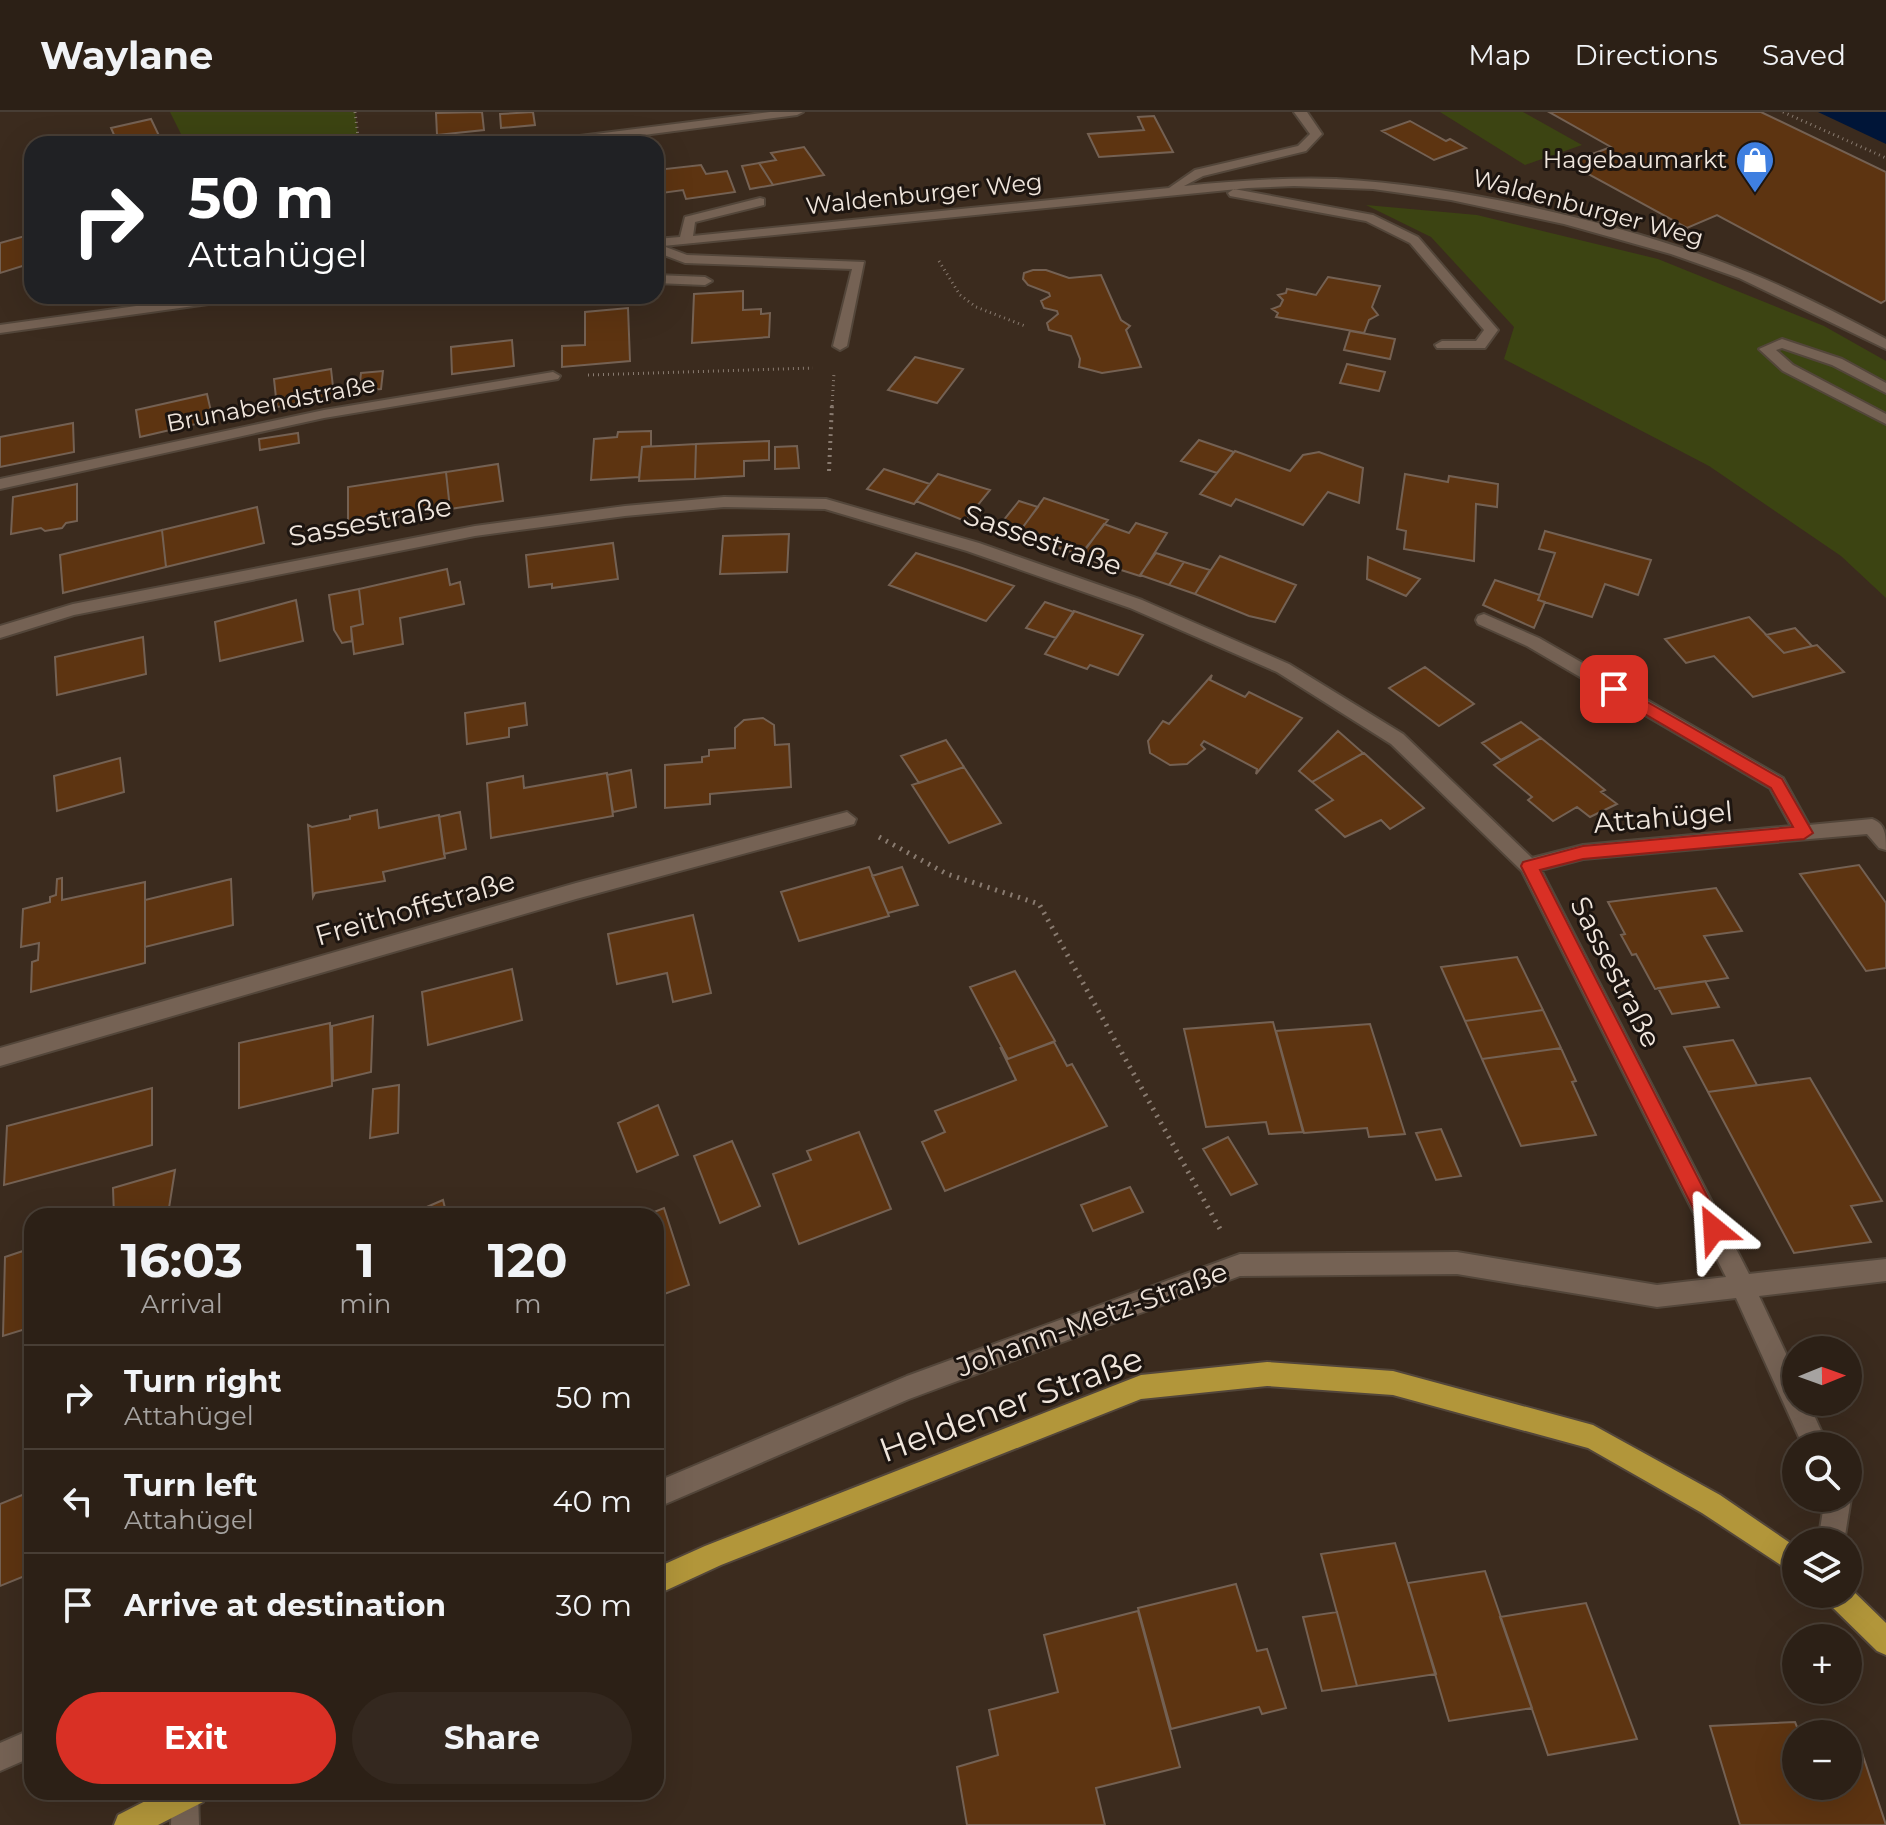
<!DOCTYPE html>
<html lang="en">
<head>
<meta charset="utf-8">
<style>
	:root { --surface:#2c2016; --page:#34281f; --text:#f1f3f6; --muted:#a6a3a1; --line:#483e35; --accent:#d93025 }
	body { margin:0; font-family:Montserrat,sans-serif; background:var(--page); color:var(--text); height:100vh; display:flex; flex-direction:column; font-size:30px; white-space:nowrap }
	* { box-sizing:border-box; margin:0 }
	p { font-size:26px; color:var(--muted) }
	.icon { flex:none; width:44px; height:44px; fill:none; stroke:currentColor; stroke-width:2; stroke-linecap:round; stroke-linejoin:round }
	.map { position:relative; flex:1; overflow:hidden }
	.sheet { position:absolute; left:24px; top:1096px; width:640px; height:592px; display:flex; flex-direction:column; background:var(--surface); border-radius:24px; box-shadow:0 8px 32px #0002,0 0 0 2px var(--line) }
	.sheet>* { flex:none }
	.hud { position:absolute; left:24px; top:24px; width:640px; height:168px; border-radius:24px; box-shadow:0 8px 32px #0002,0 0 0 2px var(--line); background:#202124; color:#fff; overflow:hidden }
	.needle { width:52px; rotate:89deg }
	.fabs { position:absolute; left:1782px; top:1224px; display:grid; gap:16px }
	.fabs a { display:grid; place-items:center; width:80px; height:80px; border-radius:50%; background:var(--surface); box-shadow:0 8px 32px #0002,0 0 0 2px var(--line); font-size:40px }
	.pin { position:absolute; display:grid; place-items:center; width:68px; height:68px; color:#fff; margin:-34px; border-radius:16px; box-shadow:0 4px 12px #0006 }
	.me { position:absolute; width:88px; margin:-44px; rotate:333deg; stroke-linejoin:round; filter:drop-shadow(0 0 6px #0008) }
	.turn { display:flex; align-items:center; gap:28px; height:168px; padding:0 32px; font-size:36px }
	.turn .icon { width:104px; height:104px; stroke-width:2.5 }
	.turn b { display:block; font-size:56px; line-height:68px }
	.eta { display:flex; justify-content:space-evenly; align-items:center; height:136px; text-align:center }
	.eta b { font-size:48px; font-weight:700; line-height:56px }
	.action { display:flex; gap:16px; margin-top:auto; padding:16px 32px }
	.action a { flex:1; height:92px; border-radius:48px; background:var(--accent); color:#fff; font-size:32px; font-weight:700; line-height:92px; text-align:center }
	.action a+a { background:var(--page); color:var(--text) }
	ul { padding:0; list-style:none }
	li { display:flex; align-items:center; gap:24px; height:104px; padding:0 32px; border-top:2px solid var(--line) }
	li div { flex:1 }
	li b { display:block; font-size:30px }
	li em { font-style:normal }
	header { display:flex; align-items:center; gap:48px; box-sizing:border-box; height:112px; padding:0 40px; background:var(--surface); border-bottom:2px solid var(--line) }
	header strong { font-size:38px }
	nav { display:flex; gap:44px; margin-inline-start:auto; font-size:28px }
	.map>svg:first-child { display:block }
</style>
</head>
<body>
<header>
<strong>Waylane</strong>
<nav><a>Map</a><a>Directions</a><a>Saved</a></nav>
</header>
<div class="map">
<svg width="1886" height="1713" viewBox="0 0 1886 1713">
	<rect width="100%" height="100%" fill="#3b2b1e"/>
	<path fill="#3c4412" d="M 170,0 L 355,0 L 359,32 L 186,32 Z
		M 1440,0 L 1523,0 L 1582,33 L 1525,53 Z
		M 1366,93 L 1477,103 L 1658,147 L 1824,214 L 1886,249 L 1886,486 L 1841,444 L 1709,354 L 1504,247 L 1514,215 L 1431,125 Z"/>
	<path fill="#001538" d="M 1818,0 L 1886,0 L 1886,32 Z"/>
	<path fill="#5d3411" stroke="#746153" stroke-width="2" d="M 482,0 L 484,18 L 437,23 L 436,1 Z
		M 533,0 L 535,13 L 501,16 L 500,2 Z
		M 1549,0 L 1761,0 L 1886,60 L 1886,188 L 1881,191 L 1717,103 L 1687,116 L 1568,51 L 1611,35 Z
		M 1154,4 L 1173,40 L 1099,45 L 1088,22 L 1144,18 L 1138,5 Z
		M 151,7 L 163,32 L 118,32 L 111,16 Z
		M 1410,9 L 1446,29 L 1450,27 L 1466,36 L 1434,48 L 1382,19 Z
		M 804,35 L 824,63 L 773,73 L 759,51 L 776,48 L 771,41 Z
		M 759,51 L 773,73 L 750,77 L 742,54 Z
		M 701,53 L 706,62 L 727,59 L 735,80 L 686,87 L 683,78 L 662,81 L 656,58 Z
		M 32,122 L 32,151 L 0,161 L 0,131 Z
		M 1033,158 L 1046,158 L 1069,166 L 1101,163 L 1121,208 L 1130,214 L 1126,218 L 1141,255 L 1102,261 L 1079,255 L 1080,247 L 1071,224 L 1049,218 L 1047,211 L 1058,202 L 1057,199 L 1044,196 L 1041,189 L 1050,184 L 1049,181 L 1028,173 L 1023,167 L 1024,161 Z
		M 1328,165 L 1380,174 L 1372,195 L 1378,203 L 1369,208 L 1364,221 L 1276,205 L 1278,201 L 1272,197 L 1280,194 L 1283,188 L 1278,183 L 1286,181 L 1287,177 L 1316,183 Z
		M 743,179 L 743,198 L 761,197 L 761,202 L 770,201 L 769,225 L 692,231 L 694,182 Z
		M 628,196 L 630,249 L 562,255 L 562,234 L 585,233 L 585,200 Z
		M 1350,219 L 1395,227 L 1390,247 L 1344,238 Z
		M 512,228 L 514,254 L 452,262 L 451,235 Z
		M 915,245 L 963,257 L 937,291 L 888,278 Z
		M 1347,252 L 1385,260 L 1379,279 L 1340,271 Z
		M 331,257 L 334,284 L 277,295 L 274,267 Z
		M 383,259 L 381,277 L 359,279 L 361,261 Z
		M 207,282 L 213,308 L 140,325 L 136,298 Z
		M 73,311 L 74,340 L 0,355 L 0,325 Z
		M 651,319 L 651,334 L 642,335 L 639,365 L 591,368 L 594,327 L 617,325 L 618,320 Z
		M 298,321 L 299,331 L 260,338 L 259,327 Z
		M 1199,328 L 1234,340 L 1217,361 L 1181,349 Z
		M 769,329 L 769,348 L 744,349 L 744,364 L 695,367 L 696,332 Z
		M 696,332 L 695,367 L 639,369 L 642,335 Z
		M 797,334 L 799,356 L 775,357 L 775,335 Z
		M 1235,339 L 1290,359 L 1303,343 L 1319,340 L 1363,356 L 1359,391 L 1328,380 L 1303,413 L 1236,387 L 1231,394 L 1200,382 Z
		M 498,352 L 503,389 L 450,397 L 446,360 Z
		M 884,357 L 930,372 L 914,392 L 867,377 Z
		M 446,360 L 450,397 L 348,413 L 348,375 Z
		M 938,362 L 990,378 L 965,409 L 916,389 Z
		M 1405,362 L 1448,370 L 1449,364 L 1498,372 L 1497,395 L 1476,392 L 1474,449 L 1404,437 L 1406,419 L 1397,417 Z
		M 77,372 L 77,409 L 66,411 L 62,416 L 45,419 L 41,416 L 11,422 L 13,385 Z
		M 1044,386 L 1108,408 L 1080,443 L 1018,422 Z
		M 1019,389 L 1038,395 L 1019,420 L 999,414 Z
		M 257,395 L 264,431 L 166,455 L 162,418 Z
		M 1136,411 L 1167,421 L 1140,464 L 1080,445 L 1104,412 L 1129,421 Z
		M 162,418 L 166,455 L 63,481 L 60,443 Z
		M 1545,419 L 1651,448 L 1638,483 L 1605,472 L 1592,505 L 1538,488 L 1555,441 L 1539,437 Z
		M 789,422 L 787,460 L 720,462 L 723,424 Z
		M 613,431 L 618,467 L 552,476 L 552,472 L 529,475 L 526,443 Z
		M 916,441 L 962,456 L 1014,474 L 986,509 L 889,473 Z
		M 1156,441 L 1184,450 L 1169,473 L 1140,463 Z
		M 1220,444 L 1296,473 L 1275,510 L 1249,504 L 1195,482 Z
		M 1368,445 L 1420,467 L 1406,484 L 1367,467 Z
		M 1184,450 L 1210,458 L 1195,482 L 1169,473 Z
		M 447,457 L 450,473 L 460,470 L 464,492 L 400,506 L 403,532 L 354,542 L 351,515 L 363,512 L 359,477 Z
		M 1495,468 L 1540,483 L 1538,488 L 1545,490 L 1534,516 L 1483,493 Z
		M 359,477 L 363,512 L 351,515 L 352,529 L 342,531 L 334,518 L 329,483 Z
		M 296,488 L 303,529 L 220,549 L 215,510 Z
		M 1045,490 L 1074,500 L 1056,526 L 1026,516 Z
		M 1074,499 L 1143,523 L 1118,563 L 1090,553 L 1087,557 L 1045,542 Z
		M 1749,505 L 1784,541 L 1817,533 L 1844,560 L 1753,585 L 1714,544 L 1686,551 L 1665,527 Z
		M 1795,516 L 1812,534 L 1784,541 L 1766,523 Z
		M 143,525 L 146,562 L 57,583 L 55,545 Z
		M 1425,555 L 1474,592 L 1439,614 L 1389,576 Z
		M 1212,563 L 1210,568 L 1245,585 L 1249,580 L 1302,606 L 1256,662 L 1257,657 L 1204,629 L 1201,633 L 1205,637 L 1187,652 L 1170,653 L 1150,641 L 1148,629 L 1163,609 L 1169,612 Z
		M 525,591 L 527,613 L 509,616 L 509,625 L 467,632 L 465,601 Z
		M 763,606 L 774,613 L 775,633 L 789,632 L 791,675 L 710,682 L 710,692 L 665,696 L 665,653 L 702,650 L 702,645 L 709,644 L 709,638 L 735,636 L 735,616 L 744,608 Z
		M 1521,610 L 1541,626 L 1501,648 L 1482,631 Z
		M 1338,619 L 1363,641 L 1312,670 L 1299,659 Z
		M 1541,626 L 1605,678 L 1601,680 L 1617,692 L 1590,705 L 1577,695 L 1553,709 L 1528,688 L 1532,685 L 1494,653 Z
		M 946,628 L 964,655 L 919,671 L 901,644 Z
		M 1364,641 L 1424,696 L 1390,717 L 1381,708 L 1345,725 L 1316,698 L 1333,688 L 1312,670 Z
		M 120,646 L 124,680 L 57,699 L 54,664 Z
		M 964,655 L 1001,711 L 949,731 L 912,673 Z
		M 631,658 L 636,695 L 613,700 L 607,663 Z
		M 607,661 L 613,704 L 491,726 L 487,671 L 523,664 L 524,676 Z
		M 377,698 L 379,716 L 439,703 L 445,746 L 383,760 L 385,769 L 315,781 L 313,785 L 308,713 L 312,715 L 350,707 L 350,704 Z
		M 460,700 L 466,737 L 444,742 L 439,705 Z
		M 1859,753 L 1886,791 L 1886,856 L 1866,859 L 1800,762 Z
		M 869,755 L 889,804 L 799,829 L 781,780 Z
		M 902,755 L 918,793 L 888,801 L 872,764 Z
		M 62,766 L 62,788 L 145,770 L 145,851 L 31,880 L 32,850 L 38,848 L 39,831 L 21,835 L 23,797 L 50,790 L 50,785 L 56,783 L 57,767 Z
		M 231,767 L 233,813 L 145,835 L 145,788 Z
		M 1716,776 L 1742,819 L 1704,824 L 1728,866 L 1655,877 L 1636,842 L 1632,843 L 1621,823 L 1625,822 L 1608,790 Z
		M 693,803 L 711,881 L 673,890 L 667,861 L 617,872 L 608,822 Z
		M 1517,845 L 1543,898 L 1465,909 L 1441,855 Z
		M 512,857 L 522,908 L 428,933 L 422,880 Z
		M 1015,859 L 1055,929 L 1008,947 L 970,875 Z
		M 1705,869 L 1719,895 L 1672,902 L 1658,876 Z
		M 1543,898 L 1561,936 L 1482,947 L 1465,909 Z
		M 373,904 L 371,960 L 333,969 L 332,914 Z
		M 1273,910 L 1303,1020 L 1269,1022 L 1266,1010 L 1206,1015 L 1184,917 Z
		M 330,911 L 332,974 L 239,996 L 239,931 Z
		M 1370,912 L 1405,1022 L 1369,1025 L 1367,1016 L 1304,1021 L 1276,919 Z
		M 1733,928 L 1757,973 L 1708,980 L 1684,935 Z
		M 1054,930 L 1067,954 L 1072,952 L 1107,1014 L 945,1079 L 922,1030 L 945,1020 L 935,999 L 1016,968 L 1000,935 L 1008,947 Z
		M 1561,936 L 1576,969 L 1572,970 L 1596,1023 L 1521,1034 L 1482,947 Z
		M 1810,966 L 1882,1089 L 1851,1094 L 1871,1130 L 1794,1141 L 1708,980 Z
		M 399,973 L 398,1021 L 370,1026 L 373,977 Z
		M 152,976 L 152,1033 L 4,1073 L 7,1014 Z
		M 658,993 L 678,1043 L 637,1060 L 618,1011 Z
		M 1441,1017 L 1461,1064 L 1436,1068 L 1416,1021 Z
		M 859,1020 L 891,1097 L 799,1132 L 773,1062 L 811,1048 L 807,1039 Z
		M 1228,1025 L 1257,1072 L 1231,1083 L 1203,1037 Z
		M 732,1029 L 760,1094 L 720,1111 L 694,1044 Z
		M 175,1058 L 169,1096 L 146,1104 L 114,1104 L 113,1076 Z
		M 1130,1075 L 1143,1100 L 1093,1119 L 1081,1093 Z
		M 443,1088 L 447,1104 L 406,1104 Z
		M 664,1096 L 689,1173 L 656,1185 L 656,1104 L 644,1104 Z
		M 32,1136 L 32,1215 L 3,1224 L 5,1145 Z
		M 32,1379 L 32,1461 L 0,1474 L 0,1392 Z
		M 1395,1431 L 1436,1562 L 1357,1574 L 1321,1442 Z
		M 1485,1459 L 1532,1596 L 1449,1609 L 1408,1471 Z
		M 1236,1472 L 1257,1539 L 1267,1537 L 1286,1596 L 1262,1602 L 1259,1595 L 1171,1617 L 1138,1496 Z
		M 1586,1491 L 1637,1627 L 1548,1643 L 1500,1505 Z
		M 1138,1499 L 1180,1655 L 1096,1676 L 1105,1713 L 967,1713 L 957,1655 L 998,1643 L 989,1598 L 1058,1580 L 1044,1523 Z
		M 1337,1500 L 1357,1574 L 1322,1579 L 1303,1505 Z
		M 1795,1610 L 1800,1622 L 1796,1622 L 1796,1674 L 1848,1674 L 1848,1639 L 1861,1638 L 1886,1713 L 1740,1713 L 1710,1614 Z"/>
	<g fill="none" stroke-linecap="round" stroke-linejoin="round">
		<g stroke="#53463a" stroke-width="4">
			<path id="minor" d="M 770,0 L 803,0 L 797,3 L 575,32 L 542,32 L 548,28 Z
				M 1294,0 L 1307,0 L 1322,22 L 1306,39 L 1203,64 L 1184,74 C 1235,69 1285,65 1336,67 C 1465,74 1629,112 1750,161 C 1797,180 1841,203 1886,227 L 1886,237 L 1739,166 L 1671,142 L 1564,112 L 1451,88 L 1373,77 L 1294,74 L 1248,76 L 663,134 L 687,143 L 864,150 L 847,234 L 840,238 L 833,234 L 852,157 L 685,151 L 656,140 L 656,127 L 680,125 L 685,105 L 760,86 L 764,87 L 764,93 L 695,110 L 693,124 L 1169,76 L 1195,58 L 1298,34 L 1310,22 Z
				M 1234,77 L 1373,103 L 1418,125 L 1498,218 L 1485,236 L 1437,236 L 1435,233 L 1442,229 L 1476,229 L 1484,218 L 1410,131 L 1366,109 L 1230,84 L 1228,81 Z
				M 656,163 L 705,165 L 712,169 L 705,173 L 656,171 Z
				M 208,184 L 244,184 L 237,188 L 0,221 L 0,213 Z
				M 1782,227 L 1842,247 L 1886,271 L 1886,281 L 1832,253 L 1782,236 L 1776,238 L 1793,253 L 1886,302 L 1886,312 L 1783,259 L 1759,237 Z
				M 553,260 L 560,264 L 558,267 L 324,306 L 0,377 L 0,367 L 324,298 Z
				M 724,385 L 826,387 L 979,431 L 1142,488 L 1289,552 L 1403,622 L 1532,746 L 1583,733 L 1791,714 L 1770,676 L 1527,534 L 1478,512 L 1476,508 L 1478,504 L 1484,502 L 1539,526 L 1783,666 L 1809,713 L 1872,707 C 1886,712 1886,724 1886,738 L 1879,736 L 1867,722 L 1583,747 L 1541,758 L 1749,1162 L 1886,1147 L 1886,1169 L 1759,1184 L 1796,1263 L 1796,1290 L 1808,1290 L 1828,1334 L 1803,1334 L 1736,1186 L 1657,1195 L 1457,1162 L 1240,1164 L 909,1287 L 656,1396 L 656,1370 L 907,1264 L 1240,1142 L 1457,1140 L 1657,1173 L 1726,1165 L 1522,759 L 1391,632 L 1277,560 L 1130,496 L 967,439 L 825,397 L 724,395 L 625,404 L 475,424 L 74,503 L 0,526 L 0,514 L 73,492 L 475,414 L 625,394 Z
				M 847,700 L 856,707 L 854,712 L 576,787 L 0,954 L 0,936 L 576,771 Z
				M 1848,1380 L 1851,1386 L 1844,1430 L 1818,1430 L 1825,1386 L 1848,1386 Z
				M 32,1617 L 32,1645 L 0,1659 L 0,1631 Z
				M 172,1680 L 198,1680 L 199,1713 L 171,1713 Z"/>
		</g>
		<g stroke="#53463a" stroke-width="4">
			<path id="major" d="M 1267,1250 L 1393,1259 L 1593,1313 L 1720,1383 L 1796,1435 L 1796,1463 L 1702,1401 L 1588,1336 L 1393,1283 L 1267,1274 L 1141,1287 L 721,1453 L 656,1483 L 656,1456 L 705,1434 L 1141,1263 Z
				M 1848,1474 L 1886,1511 L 1886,1543 L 1877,1539 L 1828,1491 L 1824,1482 L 1848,1482 Z
				M 163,1680 L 207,1680 L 203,1690 L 158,1713 L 114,1713 L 118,1703 Z"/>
		</g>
		<path stroke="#897b70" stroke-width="3" stroke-dasharray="1 4" stroke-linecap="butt" d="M 355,0 L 359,32
			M 1783,0 L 1886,46
			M 939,149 L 960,183 L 976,195 L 1025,214
			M 588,263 L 813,256
			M 832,294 L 834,261"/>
		<path stroke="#897b70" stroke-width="4" stroke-dasharray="2 5" stroke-linecap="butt" d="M 829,359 L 832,292"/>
		<path stroke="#897b70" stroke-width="5" stroke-dasharray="2 6" stroke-linecap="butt" d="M 879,725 L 947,762 L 1039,792 L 1220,1117"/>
		<use href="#minor" fill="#756254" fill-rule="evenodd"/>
		<use href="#major" fill="#b2963a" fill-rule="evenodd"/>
	</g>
	<path fill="#d93025" stroke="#8d1f18" stroke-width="2" d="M 1614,571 L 1782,667 L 1813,721 L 1804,727 L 1583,747 L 1540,758 L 1721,1111 L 1724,1117 L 1721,1124 L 1714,1127 L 1707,1124 L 1521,754 L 1523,750 L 1583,734 L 1793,715 L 1771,676 L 1609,581 L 1609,573 Z"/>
	<defs>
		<g id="shop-pin" transform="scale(2)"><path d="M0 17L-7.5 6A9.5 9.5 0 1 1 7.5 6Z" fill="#3f7fe0" stroke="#1d1510"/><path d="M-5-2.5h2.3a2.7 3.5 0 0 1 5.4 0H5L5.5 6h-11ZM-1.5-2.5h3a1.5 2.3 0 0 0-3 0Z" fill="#fff"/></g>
	</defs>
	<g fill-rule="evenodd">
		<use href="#shop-pin" x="1755" y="48"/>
	</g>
	<g text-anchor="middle" stroke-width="6" stroke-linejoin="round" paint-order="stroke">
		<g font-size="24" fill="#f0e6dd" stroke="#1d1510" text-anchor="end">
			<text x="1727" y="56">Hagebaumarkt</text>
		</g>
		<g font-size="24" fill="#f0e6dd" stroke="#1d1510">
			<text transform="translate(924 82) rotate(-6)" y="8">Waldenburger Weg</text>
			<text transform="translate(1588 96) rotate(15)" y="8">Waldenburger Weg</text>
			<text transform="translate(271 292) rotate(-11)" y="8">Brunabendstraße</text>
		</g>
		<g font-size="28" fill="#f0e6dd" stroke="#1d1510">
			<text transform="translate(370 409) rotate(-11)" y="10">Sassestraße</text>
			<text transform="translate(1043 428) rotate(19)" y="10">Sassestraße</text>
			<text transform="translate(1663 705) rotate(-5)" y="10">Attahügel</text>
			<text transform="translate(415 796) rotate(-16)" y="10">Freithoffstraße</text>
			<text transform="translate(1616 860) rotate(63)" y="10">Sassestraße</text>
			<text transform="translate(1092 1207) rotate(-20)" y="10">Johann-Metz-Straße</text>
		</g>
		<g font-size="34" fill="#f0e6dd" stroke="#1d1510">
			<text transform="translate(1011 1292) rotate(-20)" y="12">Heldener Straße</text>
		</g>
	</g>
</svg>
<div class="fabs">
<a><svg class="needle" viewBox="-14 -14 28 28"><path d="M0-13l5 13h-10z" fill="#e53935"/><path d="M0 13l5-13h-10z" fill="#a6a3a1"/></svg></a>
<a><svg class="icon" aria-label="search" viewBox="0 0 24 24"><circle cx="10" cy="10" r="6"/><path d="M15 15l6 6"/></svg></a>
<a><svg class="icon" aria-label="layers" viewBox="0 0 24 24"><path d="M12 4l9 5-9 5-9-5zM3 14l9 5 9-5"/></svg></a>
<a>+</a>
<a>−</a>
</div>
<div class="pin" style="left:1614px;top:577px;background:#d93025"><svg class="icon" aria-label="arrive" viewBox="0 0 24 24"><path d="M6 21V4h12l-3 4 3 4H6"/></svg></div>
<svg class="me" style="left:1714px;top:1117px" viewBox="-20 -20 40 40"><path d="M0-17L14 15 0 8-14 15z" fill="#d93025" stroke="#fff" stroke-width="4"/></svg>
<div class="hud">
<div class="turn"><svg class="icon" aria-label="right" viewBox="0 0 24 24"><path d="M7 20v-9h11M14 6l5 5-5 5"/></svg><div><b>50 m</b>Attahügel</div></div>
</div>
<section class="sheet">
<div class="eta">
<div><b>16:03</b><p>Arrival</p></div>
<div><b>1</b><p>min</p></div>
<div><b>120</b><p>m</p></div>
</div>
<ul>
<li><svg class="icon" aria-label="right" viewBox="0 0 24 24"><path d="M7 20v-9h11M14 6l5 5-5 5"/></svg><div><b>Turn right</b><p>Attahügel</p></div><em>50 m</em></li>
<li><svg class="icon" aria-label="left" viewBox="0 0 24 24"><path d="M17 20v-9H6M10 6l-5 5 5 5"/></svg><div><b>Turn left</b><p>Attahügel</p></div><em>40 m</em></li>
<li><svg class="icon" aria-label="arrive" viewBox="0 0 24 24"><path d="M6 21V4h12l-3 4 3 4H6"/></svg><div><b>Arrive at destination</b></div><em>30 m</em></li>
</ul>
<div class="action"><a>Exit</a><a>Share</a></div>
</section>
</div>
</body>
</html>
